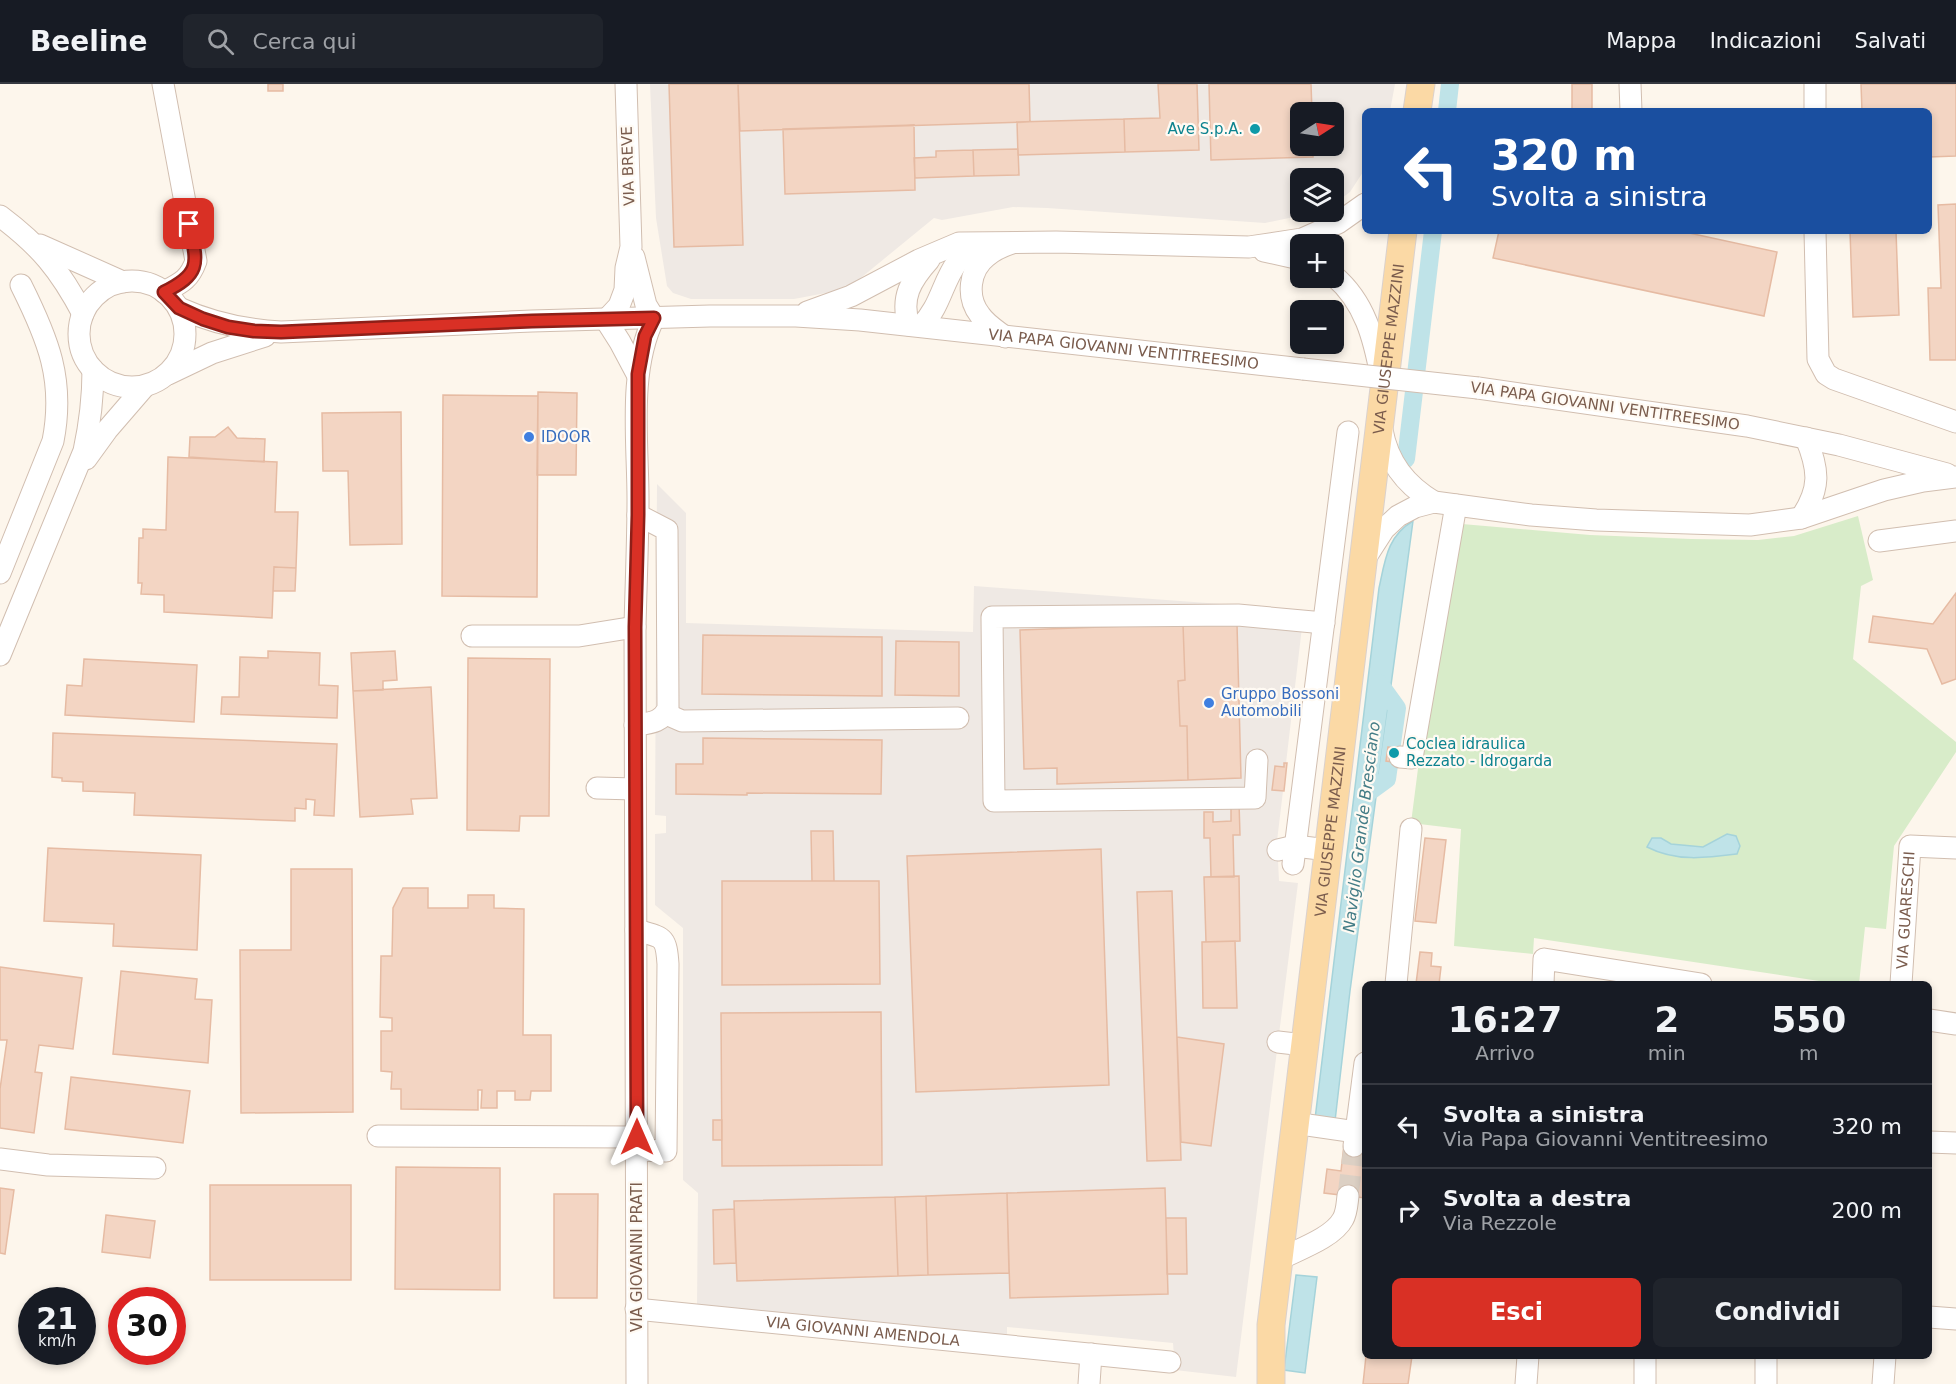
<!DOCTYPE html>
<html lang="it">
<head>
<meta charset="utf-8">
<style>
	:root { --surface:#171b24; --page:#20242c; --text:#f1f3f6; --muted:#9ea1a6; --line:#363941; --accent:#d93025 }
	body { margin:0; font-family:"DejaVu Sans",sans-serif; background:var(--page); color:var(--text); height:100vh; display:flex; flex-direction:column; font-size:22px; white-space:nowrap }
	* { box-sizing:border-box; margin:0 }
	p { font-size:20px; color:var(--muted) }
	.icon { flex:none; width:33px; height:33px; fill:none; stroke:currentColor; stroke-width:2; stroke-linecap:round; stroke-linejoin:round }
	.map { position:relative; flex:1; overflow:hidden }
	.side { position:absolute; left:1362px; top:897px; width:570px; height:378px; display:flex; flex-direction:column; background:var(--surface); border-radius:9px; box-shadow:0 3px 9px #0003 }
	.side>* { flex:none }
	.hud { position:absolute; left:1362px; top:24px; width:570px; height:126px; border-radius:9px; box-shadow:0 3px 9px #0003; background:#1a4fa0; color:#fff; overflow:hidden }
	.needle { width:39px; rotate:78deg }
	.fabs { position:absolute; left:1290px; top:18px; display:grid; gap:12px }
	.fabs a { display:grid; place-items:center; width:54px; height:54px; border-radius:9px; background:var(--surface); box-shadow:0 3px 9px #0003; font-size:30px }
	.speed { position:absolute; left:18px; top:1203px; display:flex; gap:12px; font-size:30px; font-weight:700; text-align:center }
	.speed>* { display:grid; place-content:center; width:78px; height:78px; border-radius:50%; background:var(--surface); box-shadow:0 3px 9px #0003; line-height:1 }
	.speed small { font-size:15px; font-weight:400 }
	.speed .limit { border:9px solid #d22; background:#fff; color:#111 }
	.pin { position:absolute; display:grid; place-items:center; width:51px; height:51px; color:#fff; margin:-26px; border-radius:12px; box-shadow:0 3px 9px #0006 }
	.me { position:absolute; width:66px; margin:-33px; rotate:0deg; stroke-linejoin:round; filter:drop-shadow(0 0 4px #0008) }
	.turn { display:flex; align-items:center; gap:21px; height:126px; padding:0 30px; font-size:27px }
	.turn .icon { width:78px; height:78px; stroke-width:2.5 }
	.turn b { display:block; font-size:42px; line-height:51px }
	.eta { display:flex; justify-content:space-evenly; align-items:center; height:102px; text-align:center }
	.eta b { font-size:36px; font-weight:800; line-height:42px }
	.button { display:flex; gap:12px; margin-top:auto; padding:12px 30px }
	.button a { flex:1; height:69px; border-radius:9px; background:var(--accent); color:#fff; font-size:24px; font-weight:800; line-height:69px; text-align:center }
	.button a+a { background:var(--page); color:var(--text) }
	ul { padding:0; list-style:none }
	li { display:flex; align-items:center; gap:18px; height:84px; padding:0 30px; border-top:2px solid var(--line) }
	li div { flex:1 }
	li b { display:block; font-size:22px }
	li em { font-style:normal }
	header { display:flex; align-items:center; gap:36px; box-sizing:border-box; height:84px; padding:0 30px; background:var(--surface); border-bottom:2px solid var(--line) }
	header strong { font-size:28px }
	nav { display:flex; gap:33px; margin-inline-start:auto; font-size:21px }
	.search { width:420px; height:54px; background:var(--page); display:flex; align-items:center; gap:15px; box-sizing:border-box; padding:0 21px; border-radius:9px; color:var(--muted); font-size:22px }
	.map>svg:first-child { display:block }
</style>
</head>
<body>
<header>
<strong>Beeline</strong>
<div class="search"><svg class="icon" aria-label="search" viewBox="0 0 24 24"><circle cx="10" cy="10" r="6"/><path d="M15 15l6 6"/></svg>Cerca qui</div>
<nav><a>Mappa</a><a>Indicazioni</a><a>Salvati</a></nav>
</header>
<div class="map">
<svg width="1956" height="1300" viewBox="0 0 1956 1300">
	<rect width="100%" height="100%" fill="#fdf6ec"/>
	<path fill="#efe9e4" fill-rule="evenodd" d="M 650,0 L 1395,0 L 1390,27 L 1365,27 L 1365,85 L 1350,108 L 1334,120 L 1334,94 L 1300,94 L 1300,128 L 1316,128 L 1313,129 L 1265,139 L 1047,124 L 1013,123 L 942,136 L 934,134 L 857,197 L 831,208 L 794,215 L 691,215 L 673,209 L 667,202 L 656,134 ZM 1300,28 L 1334,28 L 1334,62 L 1300,62 Z
		M 657,400 L 686,429 L 686,539 L 973,548 L 974,502 L 1304,526 L 1286,679 L 1284,679 L 1284,683 L 1275,682 L 1272,705 L 1283,707 L 1277,757 L 1279,797 L 1298,799 L 1236,1293 L 1175,1286 L 1173,1259 L 1007,1243 L 1007,1255 L 697,1223 L 698,1109 L 683,1096 L 683,844 L 655,821 L 655,750 L 666,749 L 666,732 L 655,731 Z"/>
	<path fill="#d8ecc9" d="M 1858,432 L 1873,496 L 1861,502 L 1853,575 L 1956,658 L 1956,668 L 1894,762 L 1886,845 L 1865,843 L 1859,900 L 1839,900 L 1534,854 L 1533,870 L 1454,862 L 1461,745 L 1411,739 L 1420,669 L 1462,440 L 1590,451 L 1691,455 L 1758,456 L 1794,452 Z"/>
	<path fill="#bfe3e8" stroke="#a5d3da" stroke-width="1.5" d="M 1413,437 L 1350,907 L 1335,1037 L 1315,1035 L 1379,504 C 1385,477 1387,452 1413,437 Z
		M 1727,750 L 1736,752 L 1740,762 L 1737,770 C 1706,774 1676,778 1647,763 L 1652,754 L 1661,754 L 1671,760 L 1703,763 Z
		M 1296,1191 L 1317,1193 L 1305,1289 L 1284,1286 Z"/>
	<g fill="none" stroke-linecap="round" stroke-linejoin="round">
		<path stroke="#bfe3e8" stroke-width="18" d="M 1447,27 L 1450,0
			M 1406,375 L 1433,147
			M 1365,711 L 1387,695 L 1397,624 L 1379,599"/>
	</g>
	<path fill="#f3d5c3" stroke="#e6bba3" stroke-width="1.5" d="M 268,0 L 283,0 L 283,7 L 268,7 Z
		M 669,0 L 738,0 L 743,161 L 674,163 Z
		M 738,0 L 1029,0 L 1030,38 L 740,47 Z
		M 1158,0 L 1197,0 L 1199,66 L 1125,68 L 1124,35 L 1160,34 Z
		M 1209,0 L 1311,0 L 1312,28 L 1300,28 L 1300,62 L 1313,62 L 1313,73 L 1211,76 Z
		M 1572,0 L 1592,0 L 1592,27 L 1572,27 Z
		M 1861,0 L 1956,0 L 1956,72 L 1929,73 L 1929,27 L 1862,27 Z
		M 1124,35 L 1125,68 L 1018,71 L 1017,38 Z
		M 914,41 L 915,106 L 785,110 L 783,45 Z
		M 1018,65 L 1019,91 L 974,92 L 973,66 Z
		M 973,66 L 974,92 L 915,94 L 914,74 L 936,73 L 936,67 Z
		M 1956,120 L 1956,276 L 1930,276 L 1928,204 L 1941,204 L 1938,121 Z
		M 1499,147 L 1680,147 L 1777,168 L 1764,232 L 1493,174 Z
		M 1850,147 L 1896,147 L 1899,231 L 1853,233 Z
		M 538,308 L 577,309 L 576,391 L 537,391 Z
		M 443,311 L 538,312 L 537,513 L 442,512 Z
		M 401,328 L 402,460 L 350,461 L 348,387 L 323,387 L 322,329 Z
		M 228,343 L 237,354 L 265,355 L 264,378 L 189,373 L 190,353 L 215,353 Z
		M 168,373 L 277,378 L 275,428 L 298,428 L 296,484 L 274,483 L 272,534 L 164,528 L 164,511 L 141,510 L 142,499 L 138,499 L 139,454 L 143,454 L 143,445 L 166,446 Z
		M 274,483 L 296,484 L 295,507 L 273,507 Z
		M 1956,509 L 1956,595 L 1942,600 L 1927,565 L 1869,558 L 1873,532 L 1933,540 Z
		M 1183,540 L 1185,596 L 1178,597 L 1180,642 L 1187,642 L 1188,696 L 1057,700 L 1057,684 L 1024,685 L 1020,546 Z
		M 1183,540 L 1237,540 L 1241,694 L 1188,696 L 1187,642 L 1180,642 L 1178,597 L 1185,596 Z
		M 703,551 L 882,553 L 882,612 L 702,610 Z
		M 896,557 L 959,558 L 959,612 L 895,611 Z
		M 268,567 L 320,569 L 319,601 L 338,602 L 337,634 L 221,630 L 222,613 L 239,613 L 240,573 L 268,574 Z
		M 395,567 L 397,596 L 383,597 L 383,606 L 353,607 L 351,569 Z
		M 468,574 L 550,575 L 549,732 L 520,732 L 519,747 L 467,746 Z
		M 84,575 L 197,581 L 194,638 L 65,631 L 67,601 L 82,602 Z
		M 431,603 L 437,714 L 411,715 L 413,730 L 360,733 L 353,607 Z
		M 53,649 L 337,660 L 334,732 L 314,731 L 315,716 L 306,715 L 306,725 L 295,724 L 295,737 L 134,731 L 135,709 L 83,707 L 83,698 L 62,697 L 62,694 L 52,693 Z
		M 703,654 L 882,656 L 881,710 L 747,709 L 747,711 L 676,710 L 676,680 L 703,680 Z
		M 1388,663 L 1401,665 L 1399,679 L 1386,677 Z
		M 1284,679 L 1287,679 L 1284,707 L 1272,706 L 1275,682 L 1284,683 Z
		M 1231,718 L 1239,718 L 1240,751 L 1233,751 L 1234,793 L 1211,793 L 1210,754 L 1204,754 L 1204,728 L 1213,728 L 1213,738 L 1231,737 Z
		M 811,747 L 833,747 L 834,797 L 812,797 Z
		M 1425,754 L 1446,756 L 1436,839 L 1415,837 Z
		M 48,764 L 201,771 L 197,866 L 113,862 L 114,840 L 44,837 Z
		M 1101,765 L 1109,1001 L 916,1008 L 907,772 Z
		M 291,785 L 352,785 L 353,1028 L 241,1029 L 240,866 L 291,866 Z
		M 1239,792 L 1240,857 L 1206,858 L 1204,793 Z
		M 722,797 L 879,797 L 880,900 L 722,901 Z
		M 403,804 L 428,804 L 428,824 L 468,824 L 468,811 L 494,811 L 494,824 L 524,825 L 523,951 L 551,951 L 551,1007 L 531,1007 L 530,1016 L 515,1016 L 515,1007 L 497,1007 L 497,1024 L 481,1024 L 482,1006 L 478,1006 L 478,1026 L 401,1025 L 401,1005 L 391,1005 L 392,988 L 381,987 L 381,947 L 392,947 L 392,934 L 380,933 L 381,872 L 392,872 L 393,824 Z
		M 1172,807 L 1181,1076 L 1147,1077 L 1137,808 Z
		M 1235,857 L 1237,924 L 1203,924 L 1202,858 Z
		M 1420,868 L 1432,869 L 1431,882 L 1441,883 L 1439,900 L 1416,900 Z
		M 0,883 L 82,894 L 73,965 L 39,961 L 35,988 L 42,989 L 34,1049 L 0,1044 L 0,1005 L 7,956 L 0,956 Z
		M 121,887 L 197,895 L 195,915 L 212,916 L 208,979 L 113,970 Z
		M 881,928 L 882,1081 L 722,1082 L 721,929 Z
		M 1177,953 L 1224,960 L 1211,1062 L 1181,1058 Z
		M 71,993 L 190,1007 L 183,1059 L 65,1045 Z
		M 713,1036 L 722,1036 L 722,1056 L 713,1056 Z
		M 1344,1061 L 1365,1064 L 1365,1114 L 1324,1109 L 1327,1085 L 1341,1087 Z
		M 396,1083 L 500,1084 L 500,1206 L 395,1205 Z
		M 210,1101 L 351,1101 L 351,1196 L 210,1196 Z
		M 0,1104 L 14,1106 L 5,1170 L 0,1169 Z
		M 1165,1104 L 1168,1210 L 1010,1214 L 1007,1109 Z
		M 1007,1109 L 1009,1189 L 928,1191 L 926,1112 Z
		M 554,1110 L 598,1110 L 597,1214 L 554,1214 Z
		M 926,1112 L 928,1191 L 898,1192 L 895,1113 Z
		M 895,1113 L 898,1192 L 737,1197 L 734,1117 Z
		M 734,1125 L 736,1179 L 714,1180 L 713,1126 Z
		M 106,1131 L 155,1137 L 150,1174 L 102,1168 Z
		M 1166,1134 L 1186,1134 L 1187,1190 L 1167,1190 Z
		M 1366,1272 L 1412,1272 L 1408,1300 L 1363,1300 Z"/>
	<g fill="none" stroke-linecap="round" stroke-linejoin="round">
		<path stroke="#dcd0c4" stroke-width="21" stroke-dasharray="21 10" stroke-linecap="butt" d="M 1348,1112 L 1354,1062"/>
		<g stroke="#d1beb0" stroke-width="23">
			<g id="minor">
				<path d="M 163,0 L 196,177 C 189,196 181,199 164,208"/>
				<path d="M 1630,0 L 1631,27"/>
				<path d="M 1815,27 L 1815,0"/>
				<path d="M 0,132 C 40,162 60,186 83,230"/>
				<path d="M 1815,147 L 1818,275 L 1826,290 L 1834,295 L 1956,338"/>
				<path d="M 40,161 L 123,198"/>
				<path d="M 1264,167 L 1300,175"/>
				<path d="M 634,173 L 646,221 L 654,234"/>
				<path d="M 1334,192 C 1365,218 1374,255 1381,292"/>
				<circle cx="132" cy="250" r="53"/>
				<path id="s1" d="M 179,224 C 212,239 244,246 281,248 L 532,237 L 710,232 L 796,232 L 860,236 L 1303,285"/>
				<path d="M 807,228 L 851,212 L 919,176 L 959,159 L 1056,158 L 1249,163 L 1302,155 L 1338,139 L 1365,120"/>
				<path d="M 606,236 L 619,222 L 625,206 L 626,184 L 631,163 L 626,0"/>
				<path d="M 606,236 L 620,258 L 637,290"/>
				<path d="M 909,241 C 900,214 911,196 929,176"/>
				<path d="M 921,242 C 948,216 942,174 983,160"/>
				<path d="M 1005,253 C 996,246 986,240 980,231 C 966,213 969,186 987,172 C 994,166 1003,162 1012,159"/>
				<path d="M 168,290 L 212,269 L 265,252"/>
				<path d="M 1478,304 L 1747,342 L 1839,361 L 1947,390"/>
				<path d="M 1382,346 C 1388,379 1406,401 1434,418"/>
				<path d="M 86,375 L 107,346 L 145,302"/>
				<path d="M 1801,434 C 1821,404 1819,386 1806,354"/>
				<path d="M 1879,457 L 1956,447"/>
				<path d="M 1366,473 L 1384,445 L 1398,432 L 1415,423 L 1434,418 L 1531,431 L 1596,436 L 1750,441 L 1801,434 L 1884,406 L 1923,397 L 1956,393"/>
				<path d="M 0,489 L 53,357 C 65,296 48,255 21,201"/>
				<path d="M 472,552 L 579,552 L 635,543"/>
				<path d="M 0,571 L 84,367 C 90,339 93,314 93,286"/>
				<path d="M 666,630 L 682,637 L 958,634"/>
				<path d="M 635,641 C 649,639 662,639 668,624 L 667,446 L 638,431"/>
				<path d="M 1400,673 L 1412,674 L 1456,421"/>
				<path d="M 1257,676 L 1255,714 L 994,717 L 992,533 L 1238,531 L 1324,539"/>
				<path d="M 597,704 L 635,705"/>
				<path d="M 1278,766 L 1295,762 L 1328,766"/>
				<path d="M 1293,780 L 1348,348"/>
				<path d="M 636,846 C 663,854 666,851 668,880 L 666,1067 L 637,1066"/>
				<path d="M 1396,900 L 1411,745"/>
				<path d="M 1543,900 L 1544,875 L 1701,900"/>
				<path id="s2" d="M 1901,900 L 1910,762 L 1956,764"/>
				<path d="M 1929,936 L 1956,940"/>
				<path d="M 1278,958 L 1304,961"/>
				<path d="M 1294,1039 L 1356,1048 L 1354,1062"/>
				<path d="M 1356,1048 L 1365,979"/>
				<path d="M 378,1052 L 637,1053"/>
				<path d="M 1929,1058 L 1956,1059"/>
				<path d="M 0,1075 L 48,1081 L 155,1084"/>
				<path d="M 1278,1176 C 1297,1166 1333,1154 1343,1135 C 1347,1128 1347,1119 1348,1112"/>
				<path id="s3" d="M 636,1225 L 1170,1278"/>
				<path d="M 1929,1233 L 1956,1235"/>
				<path d="M 1766,1272 L 1766,1300"/>
				<path d="M 637,1300 L 635,543 C 636,500 638,457 638,415 C 638,357 628,287 654,234"/>
				<path d="M 1089,1300 L 1091,1270"/>
				<path d="M 1526,1300 L 1528,1272"/>
				<path d="M 1645,1300 L 1645,1272"/>
				<path d="M 1883,1300 L 1885,1272"/>
			</g>
		</g>
		<g stroke="#dad1cd" stroke-width="29">
			<g id="major">
				<path d="M 1417,27 L 1421,0"/>
				<path id="s4" d="M 1271,1300 L 1271,1241 L 1403,147"/>
			</g>
		</g>
		<use href="#minor" stroke="#fff" stroke-width="21"/>
		<use href="#major" stroke="#fbd9a5" stroke-width="27"/>
		<g stroke="#d1beb0" stroke-width="23" stroke-linecap="butt">
			<path id="minor-bridge" d="M 1303,285 L 1478,304"/>
		</g>
		<use href="#minor-bridge" stroke="#fff" stroke-width="21"/>
	</g>
	<g fill="none" stroke-linecap="round" stroke-linejoin="round">
		<g stroke="#8d1f18" stroke-width="15">
			<path id="route" d="M 189,140 C 197,178 203,189 164,208 L 179,224 L 203,235 L 228,243 L 254,247 L 281,248 L 532,237 L 654,234 L 645,252 L 638,290 L 638,431 L 635,543 L 637,1053"/>
		</g>
		<use href="#route" stroke="#d93025" stroke-width="10"/>
	</g>
	<g fill="#0f9aa8" stroke="#fffaf3" stroke-width="2">
		<circle cx="1255" cy="45" r="6"/>
		<circle cx="1394" cy="669" r="6"/>
	</g>
	<g fill="#3f7fe0" stroke="#fffaf3" stroke-width="2">
		<circle cx="529" cy="353" r="6"/>
		<circle cx="1209" cy="619" r="6"/>
	</g>
	<g text-anchor="middle" stroke-width="4.5" stroke-linejoin="round" paint-order="stroke">
		<g font-size="15" fill="#0d838f" stroke="#fffaf3" text-anchor="end">
			<text x="1243" y="50">Ave S.p.A.</text>
			<text x="1406" y="665" text-anchor="start">Coclea idraulica<tspan x="1406" dy="17">Rezzato - Idrogarda</tspan></text>
		</g>
		<g font-size="15" fill="#7a5c4d" stroke="#fffaf3">
			<text transform="translate(628 82) rotate(-92)" y="5">VIA BREVE</text>
			<text dy="5" stroke="none"><textPath href="#s4" startOffset="1042">VIA GIUSEPPE MAZZINI</textPath></text>
			<text dy="5" stroke="none"><textPath href="#s1" startOffset="950">VIA PAPA GIOVANNI VENTITREESIMO</textPath></text>
			<text transform="translate(1605 322) rotate(8)" y="5">VIA PAPA GIOVANNI VENTITREESIMO</text>
			<text dy="5" stroke="none"><textPath href="#s4" startOffset="556">VIA GIUSEPPE MAZZINI</textPath></text>
			<text dy="5" stroke="none"><textPath href="#s2" startOffset="74">VIA GUARESCHI</textPath></text>
			<text transform="translate(637 1173) rotate(-90)" y="5">VIA GIOVANNI PRATI</text>
			<text dy="5" stroke="none"><textPath href="#s3" startOffset="228">VIA GIOVANNI AMENDOLA</textPath></text>
		</g>
		<g font-size="15" fill="#366cbe" stroke="#fffaf3" text-anchor="start">
			<text x="541" y="358">IDOOR</text>
			<text x="1221" y="615">Gruppo Bossoni<tspan x="1221" dy="17">Automobili</tspan></text>
		</g>
		<g font-size="16" font-style="italic" fill="#437c86" stroke="#fffaf3">
			<text transform="translate(1361 743) rotate(-83)" y="6">Naviglio Grande Bresciano</text>
		</g>
	</g>
</svg>
<div class="fabs">
<a><svg class="needle" viewBox="-14 -14 28 28"><path d="M0-13l5 13h-10z" fill="#e53935"/><path d="M0 13l5-13h-10z" fill="#9ea1a6"/></svg></a>
<a><svg class="icon" aria-label="layers" viewBox="0 0 24 24"><path d="M12 4l9 5-9 5-9-5zM3 14l9 5 9-5"/></svg></a>
<a>+</a>
<a>−</a>
</div>
<div class="speed"><div>21<small>km/h</small></div><div class="limit">30</div></div>
<div class="pin" style="left:189px;top:140px;background:#d93025"><svg class="icon" aria-label="arrive" viewBox="0 0 24 24"><path d="M6 21V4h12l-3 4 3 4H6"/></svg></div>
<svg class="me" style="left:637px;top:1053px" viewBox="-20 -20 40 40"><path d="M0-17L14 15 0 8-14 15z" fill="#d93025" stroke="#fff" stroke-width="4"/></svg>
<div class="hud">
<div class="turn"><svg class="icon" aria-label="left" viewBox="0 0 24 24"><path d="M17 20v-9H6M10 6l-5 5 5 5"/></svg><div><b>320 m</b>Svolta a sinistra</div></div>
</div>
<section class="side">
<div class="eta">
<div><b>16:27</b><p>Arrivo</p></div>
<div><b>2</b><p>min</p></div>
<div><b>550</b><p>m</p></div>
</div>
<ul>
<li><svg class="icon" aria-label="left" viewBox="0 0 24 24"><path d="M17 20v-9H6M10 6l-5 5 5 5"/></svg><div><b>Svolta a sinistra</b><p>Via Papa Giovanni Ventitreesimo</p></div><em>320 m</em></li>
<li><svg class="icon" aria-label="right" viewBox="0 0 24 24"><path d="M7 20v-9h11M14 6l5 5-5 5"/></svg><div><b>Svolta a destra</b><p>Via Rezzole</p></div><em>200 m</em></li>
</ul>
<div class="button"><a>Esci</a><a>Condividi</a></div>
</section>
</div>
</body>
</html>
